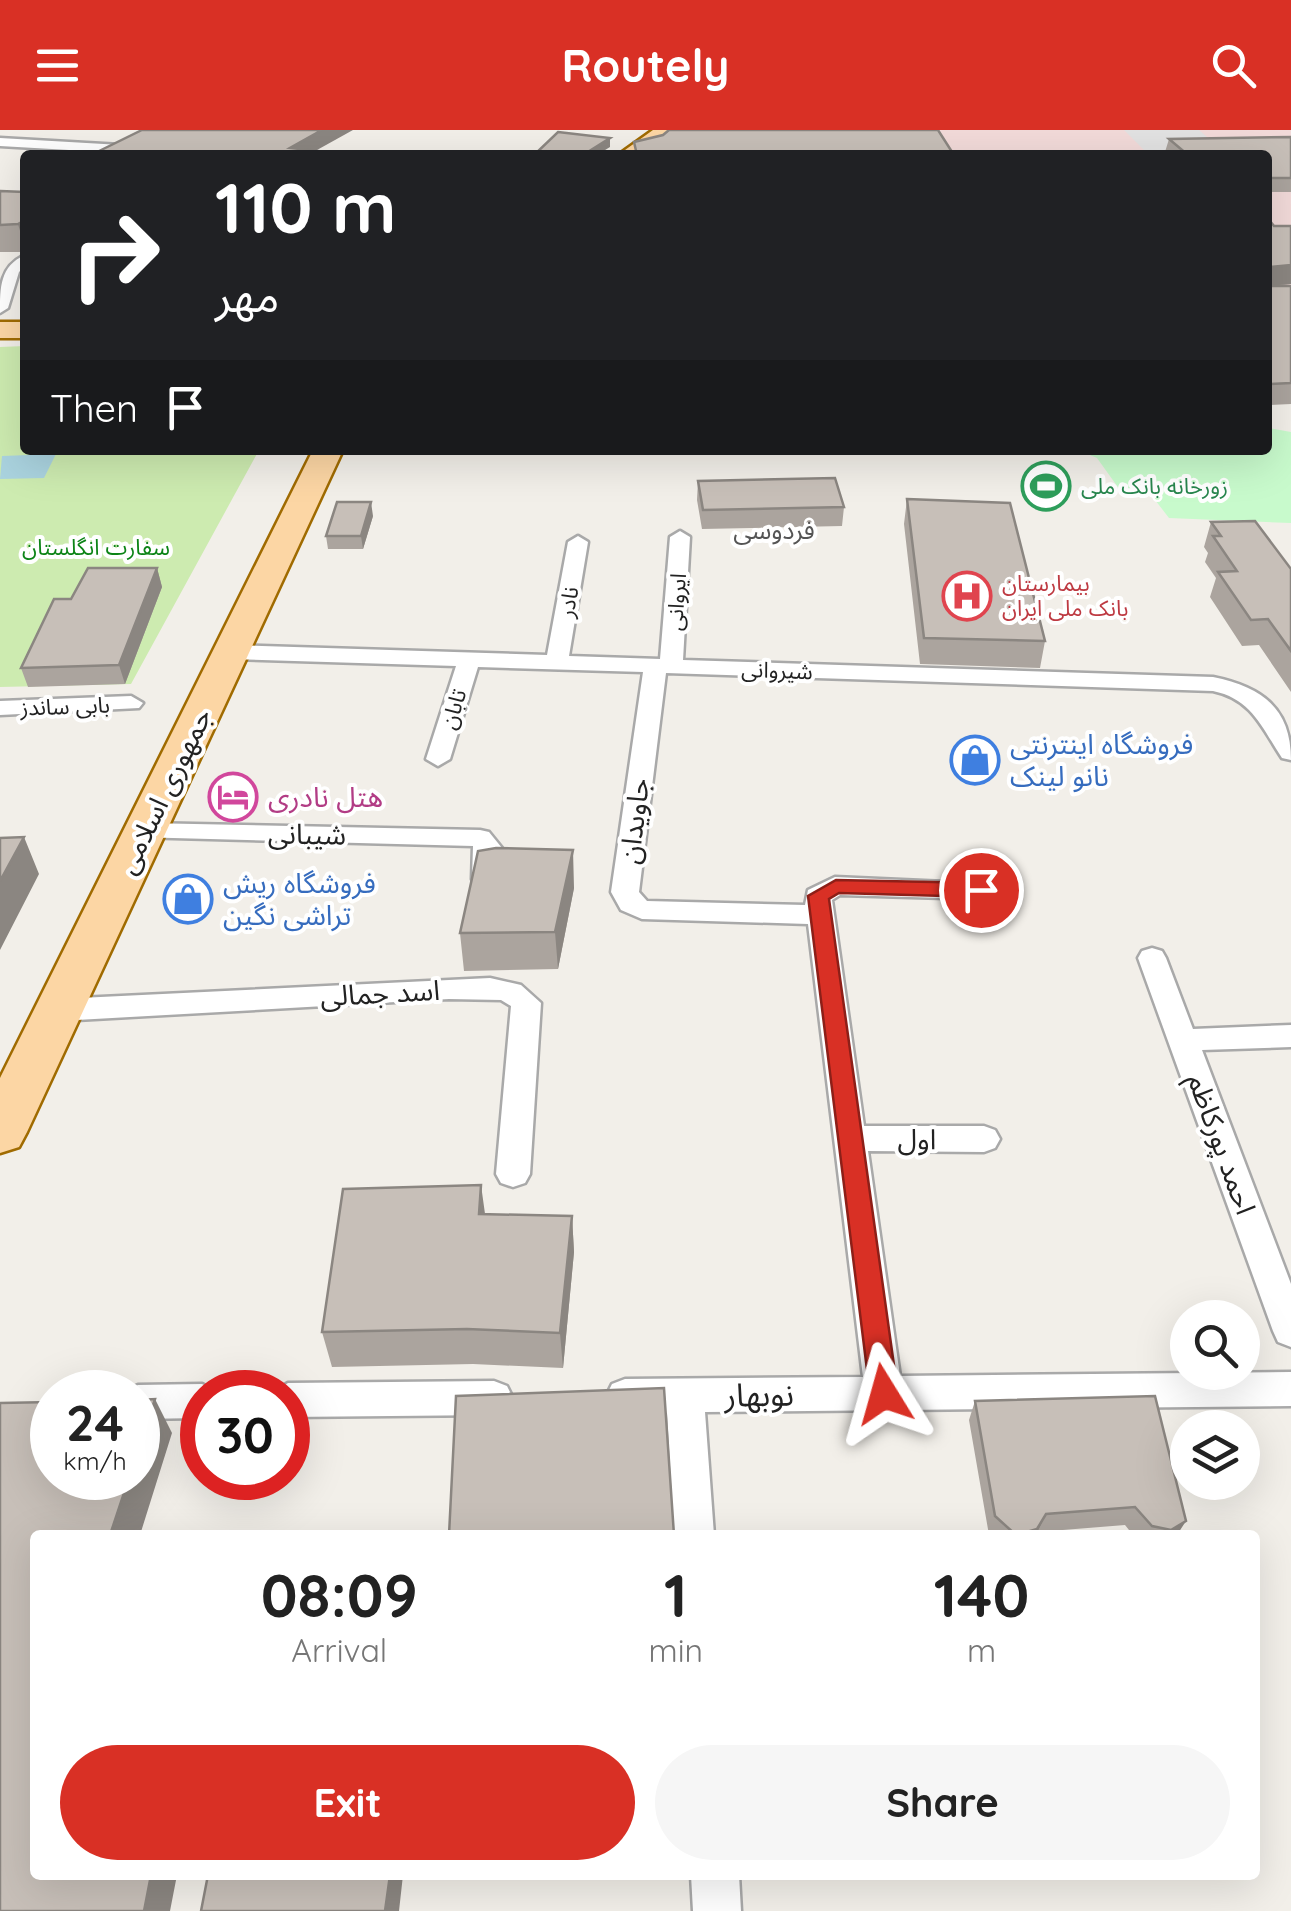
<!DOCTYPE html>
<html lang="en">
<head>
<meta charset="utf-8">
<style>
	:root { --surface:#fff; --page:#f6f6f6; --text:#222; --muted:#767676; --accent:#d93025 }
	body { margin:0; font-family:Quicksand,"Noto Sans Arabic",sans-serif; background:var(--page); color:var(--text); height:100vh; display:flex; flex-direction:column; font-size:38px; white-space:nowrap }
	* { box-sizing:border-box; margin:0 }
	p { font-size:32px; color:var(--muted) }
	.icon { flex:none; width:55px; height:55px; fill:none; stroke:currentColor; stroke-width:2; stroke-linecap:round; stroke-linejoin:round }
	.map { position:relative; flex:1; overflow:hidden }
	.drawer { position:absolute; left:30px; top:1400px; width:1230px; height:350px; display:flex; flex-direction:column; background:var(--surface); border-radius:10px; box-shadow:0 10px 40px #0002 }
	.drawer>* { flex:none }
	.banner { position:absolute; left:20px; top:20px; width:1252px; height:305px; border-radius:10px; box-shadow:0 10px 40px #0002; background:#202124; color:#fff; overflow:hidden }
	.fabs { position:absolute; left:1170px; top:1170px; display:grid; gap:20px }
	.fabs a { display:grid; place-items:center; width:90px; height:90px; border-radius:50%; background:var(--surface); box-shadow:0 10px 40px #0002; font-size:50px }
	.speed { position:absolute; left:30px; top:1240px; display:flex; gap:20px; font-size:50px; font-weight:700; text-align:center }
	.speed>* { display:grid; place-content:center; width:130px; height:130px; border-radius:50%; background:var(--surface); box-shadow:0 10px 40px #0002; line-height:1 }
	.speed small { font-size:25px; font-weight:400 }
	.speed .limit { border:15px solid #d22; background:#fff; color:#111 }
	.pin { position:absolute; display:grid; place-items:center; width:85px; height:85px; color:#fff; margin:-42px; border:5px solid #fff; border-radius:50%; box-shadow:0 2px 10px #0007 }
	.me { position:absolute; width:110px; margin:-55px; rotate:352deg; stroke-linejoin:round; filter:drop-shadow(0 0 8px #0008) }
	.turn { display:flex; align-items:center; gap:35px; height:210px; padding:0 30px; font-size:45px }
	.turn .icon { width:130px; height:130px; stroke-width:2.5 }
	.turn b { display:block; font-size:70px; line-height:85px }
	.then { display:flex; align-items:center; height:95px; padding:0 30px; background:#0003; gap:20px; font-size:38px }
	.eta { display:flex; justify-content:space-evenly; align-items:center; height:170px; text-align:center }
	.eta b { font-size:60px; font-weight:700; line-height:70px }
	.button { display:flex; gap:20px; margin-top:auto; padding:20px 30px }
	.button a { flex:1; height:115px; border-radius:60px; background:var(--accent); color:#fff; font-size:40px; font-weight:700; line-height:115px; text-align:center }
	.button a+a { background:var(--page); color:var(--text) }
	header { display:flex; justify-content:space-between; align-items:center; height:130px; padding:0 30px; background:var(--accent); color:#fff; font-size:45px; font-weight:700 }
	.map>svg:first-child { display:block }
</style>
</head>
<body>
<header><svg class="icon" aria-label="menu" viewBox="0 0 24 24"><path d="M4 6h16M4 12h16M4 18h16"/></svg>Routely<svg class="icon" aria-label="search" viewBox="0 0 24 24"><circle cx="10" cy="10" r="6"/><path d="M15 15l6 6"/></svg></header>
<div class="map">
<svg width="1291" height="1781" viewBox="0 0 1291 1781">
	<rect width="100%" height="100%" fill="#f2efe9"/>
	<path fill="#f2dad9" d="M 929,0 L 1291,0 L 1291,165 L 1268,166 L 1268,25 L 943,25 Z"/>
	<path fill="#cdebb0" d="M 25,216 L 25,320 L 259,320 L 131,554 L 0,557 L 0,217 Z"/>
	<path fill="#c8facc" d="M 1268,298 L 1291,302 L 1291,393 L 1169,388 L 1152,366 L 1125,367 L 1097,328 L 1078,320 L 1268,320 Z"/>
	<path fill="#e2e2e2" d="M 1124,0 L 1199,0 L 1223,21 L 1146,22 Z"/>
	<path fill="#aad3df" d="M 56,324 L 44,348 L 0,349 L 2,326 Z"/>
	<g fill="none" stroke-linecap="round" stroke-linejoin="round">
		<g stroke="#a9a9a9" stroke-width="5">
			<path id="minor" d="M 0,8 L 121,15 L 127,19 L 121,23 L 0,16 Z
				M 25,125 L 25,136 L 19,142 L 8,178 L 0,183 C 0,157 0,136 25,125 Z
				M 680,401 L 690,407 L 683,530 L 1213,547 C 1262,557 1291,578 1291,630 L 1282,628 C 1262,598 1252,569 1213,561 L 666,543 L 639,762 L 647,771 L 805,775 L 808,760 L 835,747 L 991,754 L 995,760 L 991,766 L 981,769 L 840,765 L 832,770 L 864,996 L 984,996 L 995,1000 L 1000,1009 L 995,1018 L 984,1022 L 868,1021 L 900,1246 L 1291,1242 L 1291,1276 L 705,1282 L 714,1405 L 674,1405 L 667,1283 L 625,1283 L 612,1278 L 606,1266 L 612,1254 L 625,1249 L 863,1247 L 808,794 L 642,789 L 621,780 L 611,762 L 643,542 L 478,537 L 450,629 L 438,636 L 426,629 L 456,536 L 231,529 L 220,522 L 231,515 L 547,525 L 568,412 L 578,406 L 588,412 L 569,526 L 660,529 L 670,407 Z
				M 131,566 L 143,573 L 139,578 L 0,585 L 0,571 Z
				M 145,693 L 480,700 L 489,702 L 502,718 L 496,755 L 476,755 L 472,749 L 473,716 L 136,707 L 132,701 Z
				M 1152,818 L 1162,821 L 1166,828 L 1193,899 L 1291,895 L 1291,917 L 1202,920 L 1291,1154 L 1291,1217 L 1278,1212 L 1273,1201 L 1138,828 L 1142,821 Z
				M 490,848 L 521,855 L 541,873 L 530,1044 L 525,1053 L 513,1057 L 501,1053 L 496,1044 L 511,876 L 501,870 L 449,869 L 59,891 L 48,888 L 44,880 L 48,872 L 59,869 Z
				M 494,1251 L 507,1256 L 513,1268 L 507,1280 L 494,1285 L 288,1287 L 288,1262 L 273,1262 L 288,1253 Z
				M 202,1254 L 217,1262 L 202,1262 L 202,1288 L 138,1289 L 138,1262 L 123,1262 L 138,1255 Z
				M 691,1745 L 739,1745 L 741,1781 L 693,1781 Z"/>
		</g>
		<g stroke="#a06b00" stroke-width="5">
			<path id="primary" d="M 653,0 L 676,0 L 642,25 L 618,25 Z
				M 0,192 L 25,192 L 25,208 L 0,208 Z
				M 313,320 L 343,320 L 27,1002 L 19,1017 L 0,1023 L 0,948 Z"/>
		</g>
		<use href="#minor" fill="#fff" fill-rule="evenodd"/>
		<use href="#primary" fill="#fcd6a4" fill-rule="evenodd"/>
	</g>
	<path fill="#aba49e" d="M 1291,7 L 1291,62 L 1268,62 L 1268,25 L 1169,25 L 1165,22 L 1169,9 Z
		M 0,61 L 25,62 L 25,122 L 0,122 Z
		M 1268,91 L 1291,154 L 1276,156 L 1291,156 L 1291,274 L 1268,275 Z
		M 698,351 L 844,377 L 842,396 L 702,399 L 697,370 Z
		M 907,369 L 1045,511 L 1040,538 L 920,534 L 904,394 Z
		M 373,386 L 363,419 L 328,419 L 326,406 Z
		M 1211,392 L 1291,439 L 1291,562 L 1259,515 L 1242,516 L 1210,467 L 1216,448 L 1205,432 L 1208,423 L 1204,417 Z
		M 157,438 L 162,457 L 125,554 L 28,557 L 21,538 Z
		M 574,758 L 558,839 L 464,841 L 460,803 Z
		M 485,1084 L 572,1086 L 574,1122 L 563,1238 L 473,1234 L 332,1237 L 322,1202 Z
		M 975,1271 L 1177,1405 L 1133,1405 L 1125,1395 L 1038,1402 L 1036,1405 L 989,1405 L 969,1290 Z"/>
	<path fill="#8b8681" d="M 322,0 L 353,0 L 308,25 L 290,18 Z
		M 610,8 L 610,17 L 597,25 L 583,25 Z
		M 25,90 L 25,118 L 18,94 Z
		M 1291,135 L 1291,154 L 1268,156 L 1271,137 Z
		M 371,372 L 373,386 L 363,419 L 361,406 Z
		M 157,438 L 162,457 L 125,554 L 119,535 Z
		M 24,707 L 39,744 L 0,820 L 0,751 Z
		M 573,720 L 574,758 L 558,839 L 555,802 Z
		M 481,1055 L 486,1091 L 479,1084 Z
		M 572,1086 L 574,1122 L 563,1238 L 560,1203 Z
		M 155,1269 L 172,1303 L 140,1405 L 110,1405 L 129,1348 L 138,1348 L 138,1322 Z
		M 1046,1384 L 1036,1405 L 1019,1405 Z
		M 1186,1391 L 1177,1405 L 1168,1405 L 1171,1400 Z
		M 151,1745 L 177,1745 L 170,1781 L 144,1781 Z
		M 390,1745 L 403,1745 L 399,1781 L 385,1781 Z"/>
	<path fill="#c7bfb8" stroke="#8b8681" stroke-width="2.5" d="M 142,0 L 322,0 L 290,18 L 318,21 L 310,25 L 91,25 Z
		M 669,0 L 938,0 L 954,25 L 637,25 L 634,12 L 663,5 Z
		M 558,2 L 610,8 L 583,25 L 534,25 Z
		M 1291,7 L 1291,48 L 1268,48 L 1268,25 L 1188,25 L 1169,9 Z
		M 0,61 L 25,62 L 25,90 L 18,94 L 0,95 Z
		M 1268,91 L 1270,91 L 1274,96 L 1291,96 L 1291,135 L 1271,137 L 1271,156 L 1291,156 L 1291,253 L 1268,254 Z
		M 835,348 L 844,377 L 703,380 L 698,351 Z
		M 907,369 L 1010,373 L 1045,511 L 924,508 Z
		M 337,372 L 371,372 L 361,406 L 326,406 Z
		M 1255,391 L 1291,439 L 1291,521 L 1268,489 L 1251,490 L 1218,442 L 1237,441 L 1213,406 L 1221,406 L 1211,392 Z
		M 88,438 L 157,438 L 119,535 L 21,538 L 54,469 L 71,469 Z
		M 24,707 L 0,751 L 0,708 Z
		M 496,718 L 573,720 L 555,802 L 460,803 L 478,721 Z
		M 481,1055 L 479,1084 L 572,1086 L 560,1203 L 467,1199 L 322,1202 L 343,1059 Z
		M 664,1258 L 674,1405 L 449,1405 L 456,1266 Z
		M 1155,1266 L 1186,1391 L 1171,1400 L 1152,1396 L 1135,1377 L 1046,1384 L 1037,1399 L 1016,1405 L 995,1386 L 975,1271 Z
		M 155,1269 L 138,1322 L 138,1270 Z
		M 52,1272 L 52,1348 L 129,1348 L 110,1405 L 35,1405 L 35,1745 L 151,1745 L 144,1781 L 0,1781 L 0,1273 Z
		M 208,1745 L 390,1745 L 385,1781 L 201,1781 Z"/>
	<path fill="#d93025" stroke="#8d1f18" stroke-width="2.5" d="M 836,750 L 981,753 L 992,760 L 981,767 L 839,763 L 829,769 L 898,1264 L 894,1273 L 884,1276 L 874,1273 L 870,1264 L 808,766 Z"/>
	<defs>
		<g id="stadium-ring" transform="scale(2.5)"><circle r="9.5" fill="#fff" stroke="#2e9e5b" stroke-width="1.5"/><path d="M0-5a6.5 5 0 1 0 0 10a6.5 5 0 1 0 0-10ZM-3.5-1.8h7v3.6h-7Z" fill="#2e9e5b"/></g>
		<g id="hospital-ring" transform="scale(2.5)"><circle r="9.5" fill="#fff" stroke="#e0444e" stroke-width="1.5"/><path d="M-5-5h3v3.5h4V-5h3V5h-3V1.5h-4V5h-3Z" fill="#e0444e"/></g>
		<g id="shop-ring" transform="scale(2.5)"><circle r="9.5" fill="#fff" stroke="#3f7fe0" stroke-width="1.5"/><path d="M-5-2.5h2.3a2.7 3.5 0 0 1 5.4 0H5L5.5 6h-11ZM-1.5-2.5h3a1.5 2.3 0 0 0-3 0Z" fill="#3f7fe0"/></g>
		<g id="hotel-ring" transform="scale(2.5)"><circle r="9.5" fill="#fff" stroke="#d1479c" stroke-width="1.5"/><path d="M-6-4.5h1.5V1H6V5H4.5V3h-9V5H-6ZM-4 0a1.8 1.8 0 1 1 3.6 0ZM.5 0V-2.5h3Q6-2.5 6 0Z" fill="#d1479c"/></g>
	</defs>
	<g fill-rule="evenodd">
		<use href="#stadium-ring" x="1046" y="356"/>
		<use href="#hospital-ring" x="967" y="466"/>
		<use href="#shop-ring" x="975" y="630"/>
		<use href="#hotel-ring" x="233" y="667"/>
		<use href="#shop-ring" x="188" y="769"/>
	</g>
	<g text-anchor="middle" stroke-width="8" stroke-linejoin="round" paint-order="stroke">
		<g font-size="22" fill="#27864d" stroke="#fff" text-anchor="start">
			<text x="1081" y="364">زورخانه بانک ملی</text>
		</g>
		<g font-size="22" fill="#0c8416" stroke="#fff">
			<text x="96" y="425">سفارت انگلستان</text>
		</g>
		<g font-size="22" fill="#be3a42" stroke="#fff" text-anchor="start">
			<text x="1002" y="461">بیمارستان<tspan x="1002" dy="25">بانک ملی ایران</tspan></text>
		</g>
		<g font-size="22" fill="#222" stroke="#fff">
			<text transform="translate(568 472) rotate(-80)" y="8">نادر</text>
			<text transform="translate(676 472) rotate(-86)" y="8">ایروانی</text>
			<text transform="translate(777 540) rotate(2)" y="8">شیروانی</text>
			<text transform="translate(65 576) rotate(-2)" y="8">بابی ساندز</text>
			<text transform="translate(453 579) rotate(-73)" y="8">تابان</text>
		</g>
		<g font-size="25" fill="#555" stroke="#fff">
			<text x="774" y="409">فردوسی</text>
		</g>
		<g font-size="28" fill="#366cbe" stroke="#fff" text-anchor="start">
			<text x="1010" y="624">فروشگاه اینترنتی<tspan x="1010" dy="32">نانو لینک</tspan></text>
			<text x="223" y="763">فروشگاه ریش<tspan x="223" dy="32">تراشی نگین</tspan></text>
		</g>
		<g font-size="28" fill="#222" stroke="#fff">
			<text transform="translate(164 661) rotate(-64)" y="10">جمهوری اسلامی</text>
			<text transform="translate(634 691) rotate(-83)" y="10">جاویدان</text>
			<text transform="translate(307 704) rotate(1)" y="10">شیبانی</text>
			<text transform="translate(380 863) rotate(-3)" y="10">اسد جمالی</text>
			<text transform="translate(917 1009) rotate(1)" y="10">اول</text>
			<text transform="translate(1222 1014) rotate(70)" y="10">احمد پورکاظم</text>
		</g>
		<g font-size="28" fill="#b23c85" stroke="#fff" text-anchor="start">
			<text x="268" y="677">هتل نادری</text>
		</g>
		<g font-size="32" fill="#222" stroke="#fff">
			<text transform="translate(759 1265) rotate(-1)" y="11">نوبهار</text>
		</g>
	</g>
</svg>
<div class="fabs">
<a><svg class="icon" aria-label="search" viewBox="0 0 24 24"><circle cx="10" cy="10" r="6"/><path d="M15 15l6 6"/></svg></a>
<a><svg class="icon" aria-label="layers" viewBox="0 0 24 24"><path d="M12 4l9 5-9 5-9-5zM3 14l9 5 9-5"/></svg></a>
</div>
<div class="speed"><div>24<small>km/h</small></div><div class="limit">30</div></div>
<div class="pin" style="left:981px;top:760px;background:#d93025"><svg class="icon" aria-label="arrive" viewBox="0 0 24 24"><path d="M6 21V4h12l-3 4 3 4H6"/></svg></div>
<svg class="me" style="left:884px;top:1264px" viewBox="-20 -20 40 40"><path d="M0-17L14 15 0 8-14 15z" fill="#d93025" stroke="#fff" stroke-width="4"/></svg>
<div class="banner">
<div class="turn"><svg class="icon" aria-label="right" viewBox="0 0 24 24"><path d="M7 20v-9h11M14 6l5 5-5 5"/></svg><div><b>110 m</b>مهر</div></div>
<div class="then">Then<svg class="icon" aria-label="arrive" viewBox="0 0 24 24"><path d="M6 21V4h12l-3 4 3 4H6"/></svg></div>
</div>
<section class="drawer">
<div class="eta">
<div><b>08:09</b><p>Arrival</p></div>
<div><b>1</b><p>min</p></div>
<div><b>140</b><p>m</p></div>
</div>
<div class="button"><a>Exit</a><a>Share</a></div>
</section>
</div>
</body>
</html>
